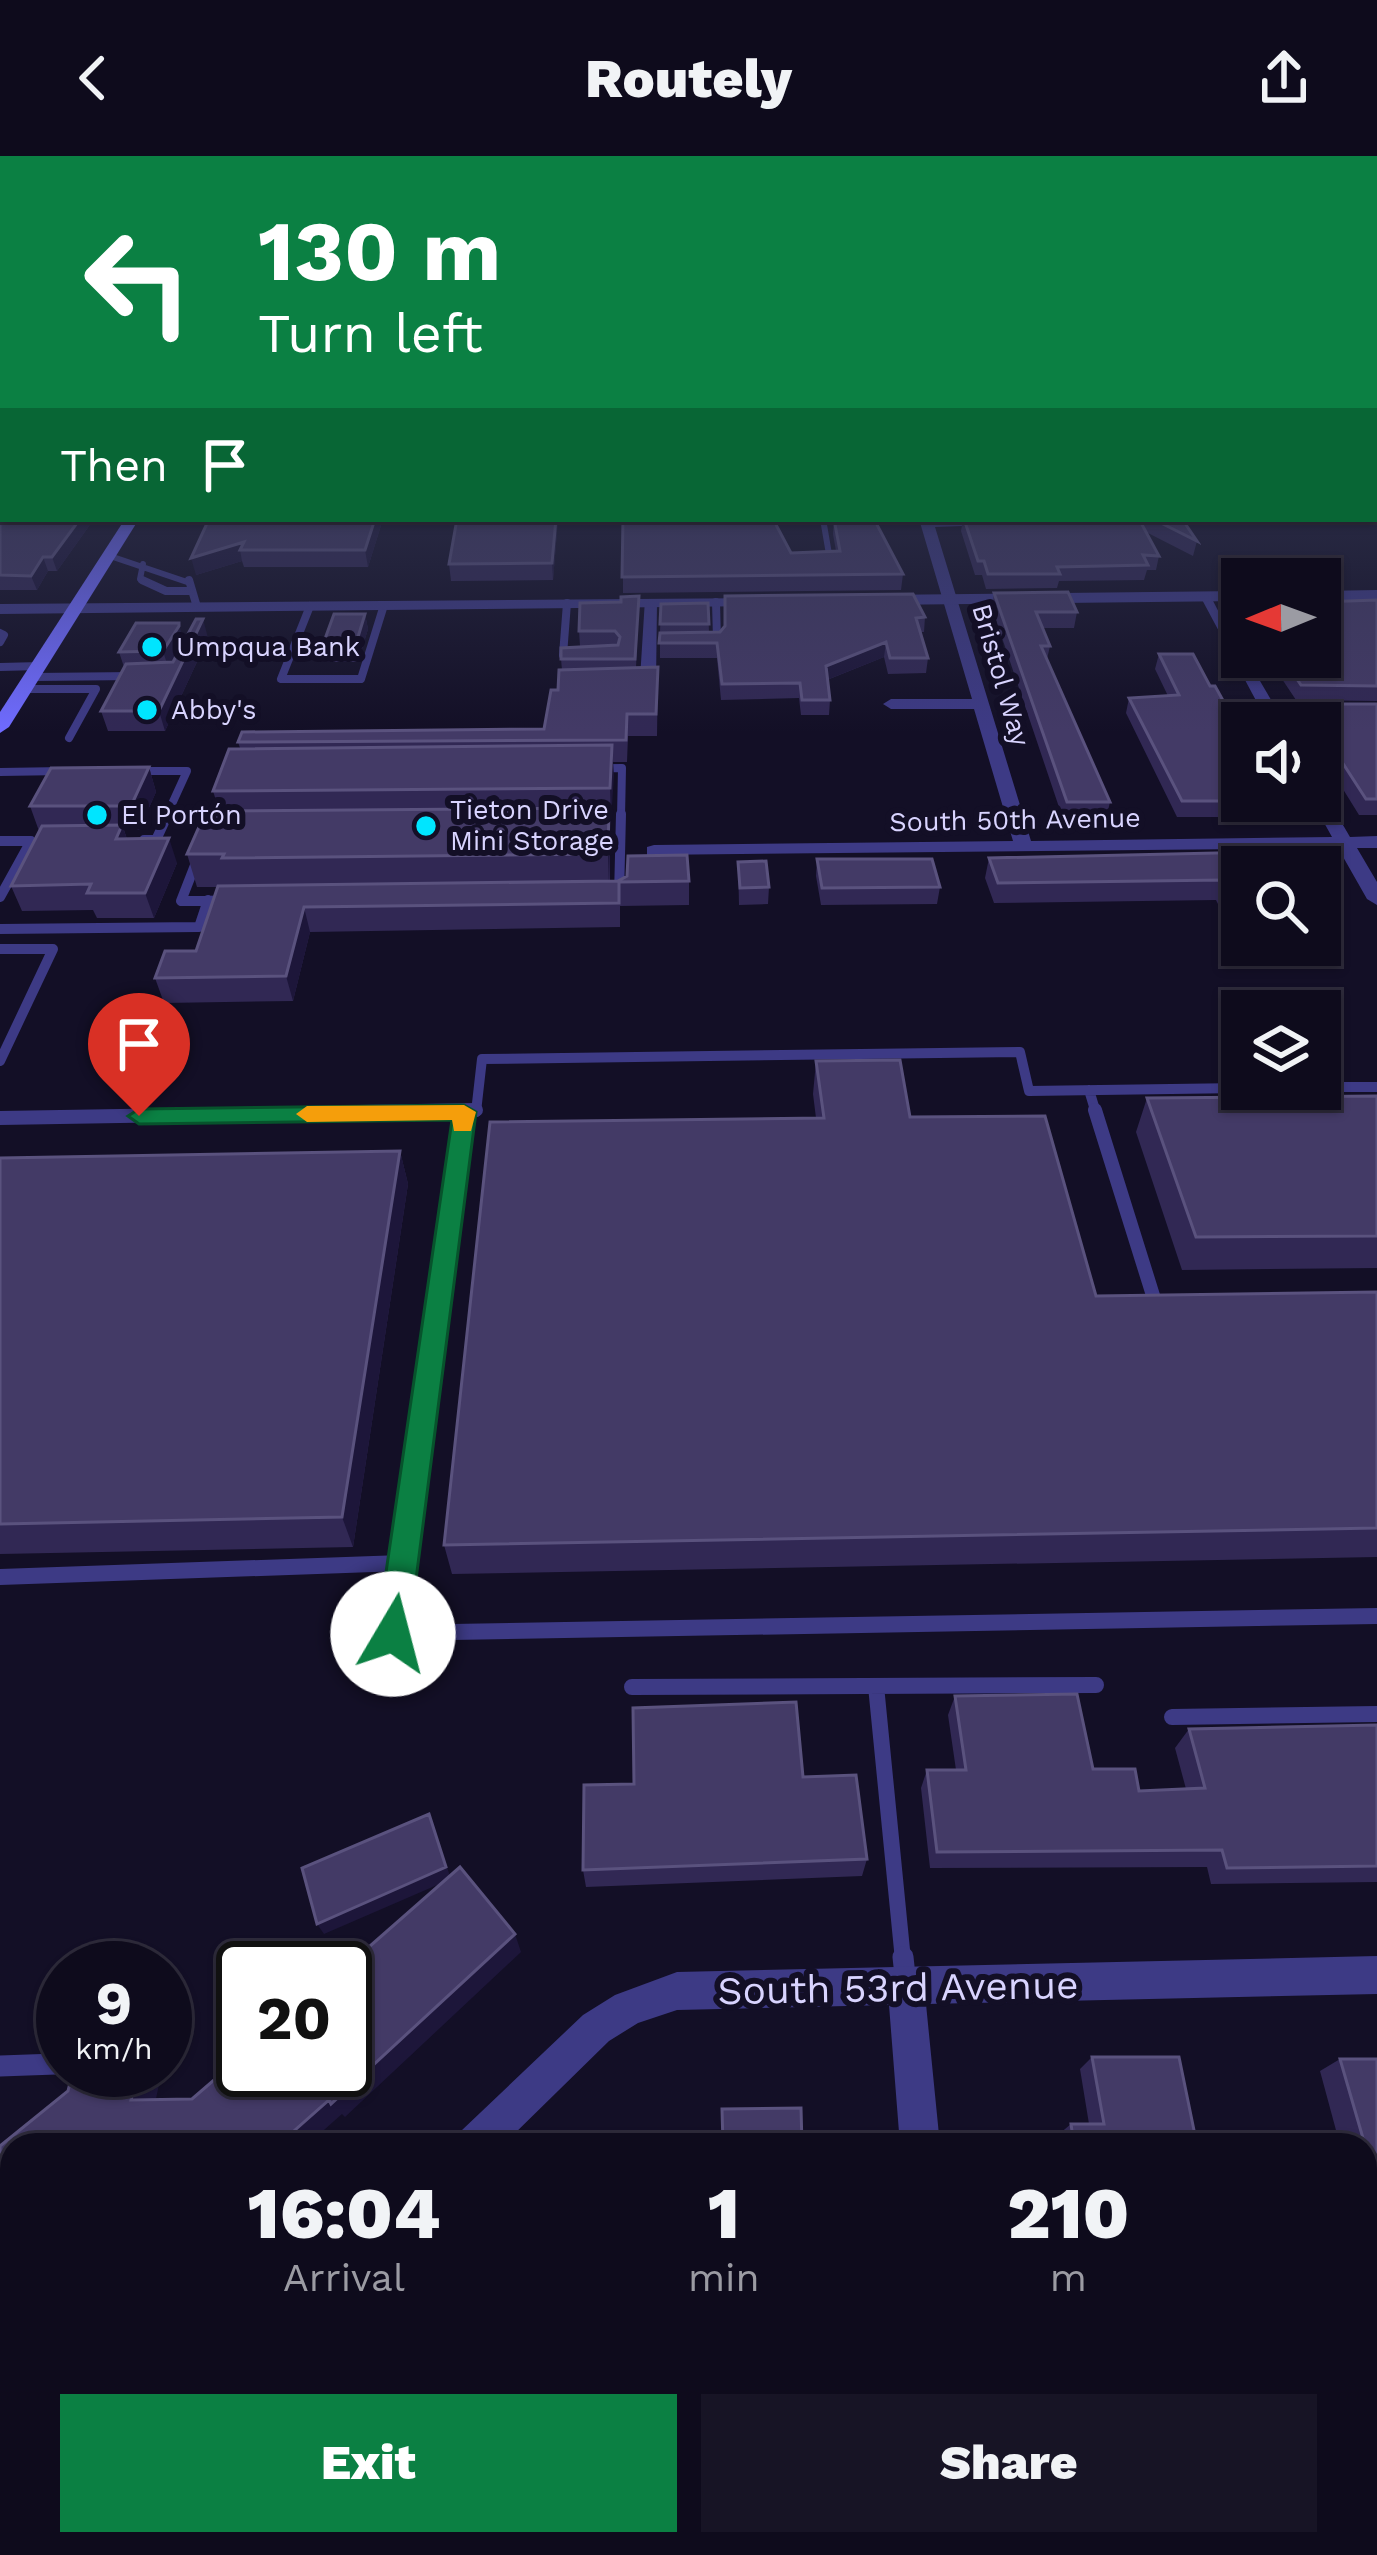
<!DOCTYPE html>
<html lang="en">
<head>
<meta charset="utf-8">
<style>
	:root { --surface:#0e0b1c; --page:#171425; --text:#f1f3f6; --muted:#9b9ba3; --line:#2e2b3b; --accent:#0b8043 }
	body { margin:0; font-family:"Work Sans",sans-serif; background:var(--page); color:var(--text); height:100vh; display:flex; flex-direction:column; font-size:45px; white-space:nowrap }
	* { box-sizing:border-box; margin:0 }
	p { font-size:39px; color:var(--muted) }
	.icon { flex:none; width:66px; height:66px; fill:none; stroke:currentColor; stroke-width:2; stroke-linecap:round; stroke-linejoin:round }
	.map { position:relative; flex:1; overflow:hidden }
	.sheet { position:absolute; left:0px; top:1977px; width:1377px; height:423px; display:flex; flex-direction:column; background:var(--surface); border-radius:36px 36px 0 0; box-shadow:0 3px 9px #0004,0 0 0 3px var(--line) }
	.sheet>* { flex:none }
	.hud { position:absolute; left:0px; top:0px; width:1377px; height:366px; box-shadow:0 3px 9px #0004,0 0 0 3px var(--line); background:#0b8043; color:#fff; overflow:hidden }
	.needle { width:78px; rotate:269deg }
	.fabs { position:absolute; left:1221px; top:402px; display:grid; gap:24px }
	.fabs a { display:grid; place-items:center; width:120px; height:120px; border-radius:0px; background:var(--surface); box-shadow:0 3px 9px #0004,0 0 0 3px var(--line); font-size:60px }
	.speed { position:absolute; left:36px; top:1785px; display:flex; gap:24px; font-size:60px; font-weight:700; text-align:center }
	.speed>* { display:grid; place-content:center; width:156px; height:156px; border-radius:50%; background:var(--surface); box-shadow:0 3px 9px #0004,0 0 0 3px var(--line); line-height:1 }
	.speed small { font-size:30px; font-weight:400 }
	.speed .limit { border:6px solid #111; border-radius:18px; background:#fff; color:#111 }
	.pin { position:absolute; display:grid; place-items:center; width:102px; height:102px; color:#fff; margin:-123px -51px; border-radius:50% 50% 50% 0; rotate:-45deg; box-shadow:0 0 12px #0007 }
	.pin .icon { rotate:45deg }
	.me { position:absolute; width:132px; margin:-66px; rotate:8deg; stroke-linejoin:round; filter:drop-shadow(0 0 9px #0008) }
	.turn { display:flex; align-items:center; gap:42px; height:252px; padding:0 60px; font-size:54px }
	.turn .icon { width:156px; height:156px; stroke-width:2.5 }
	.turn b { display:block; font-size:84px; line-height:102px }
	.then { display:flex; align-items:center; height:114px; padding:0 60px; background:#0003; gap:24px; font-size:45px }
	.eta { display:flex; justify-content:space-evenly; align-items:center; height:204px; text-align:center }
	.eta b { font-size:72px; font-weight:800; line-height:84px }
	.primary-button { display:flex; gap:24px; margin-top:auto; padding:24px 60px }
	.primary-button a { flex:1; height:138px; border-radius:0px; background:var(--accent); color:#fff; font-size:48px; font-weight:800; line-height:138px; text-align:center }
	.primary-button a+a { background:var(--page); color:var(--text) }
	header { display:flex; justify-content:space-between; align-items:center; height:156px; padding:0 60px; background:var(--surface); font-size:54px; font-weight:800 }
	.map>svg:first-child { display:block }
</style>
</head>
<body>
<header><svg class="icon" aria-label="back" viewBox="0 0 24 24"><path d="M15 5l-7 7 7 7"/></svg>Routely<svg class="icon" aria-label="share" viewBox="0 0 24 24"><path d="M12 15V3M7 8l5-5 5 5M5 13v7h14v-7"/></svg></header>
<div class="map">
<svg width="1377" height="2399" viewBox="0 0 1377 2399">
	<rect width="100%" height="100%" fill="#130f26"/>
	<g fill="none" stroke-linecap="round" stroke-linejoin="round">
		<path stroke="#3d3a85" stroke-width="6" d="M 823,363 L 830,404
			M 110,400 L 190,427
			M 143,408 L 140,423 L 149,427"/>
		<path stroke="#3d3a85" stroke-width="8" d="M 142,424 L 166,435 L 190,435
			M 189,424 L 197,451
			M 567,447 L 563,499 L 572,499
			M 310,450 L 281,523 L 361,523 L 384,449
			M 0,477 L 4,479 L 0,486
			M 707,484 L 717,484 L 716,446
			M 0,511 L 40,510
			M 33,521 L 136,520
			M 25,533 L 96,533 L 69,582
			M 134,615 L 187,615 L 166,661
			M 0,616 L 64,615
			M 213,661 L 231,616 L 622,612 L 621,661"/>
		<path stroke="#3d3a85" stroke-width="10" d="M 215,658 L 181,745 L 619,740 L 621,658
			M 144,684 L 156,684 L 168,658
			M 0,685 L 31,685 L 0,741
			M 0,773 L 199,771 L 208,744
			M 0,793 L 53,793 L 0,905
			M 1320,931 L 1377,931
			M 1089,934 L 1096,957
			M 360,957 L 476,956 L 482,903 L 1020,896 L 1029,935 L 1242,932"/>
		<path stroke="#3d3a85" stroke-width="14" d="M 1095,954 L 1156,1149 L 1162,1149
			M 0,962 L 476,954
			M 412,1331 L 464,956"/>
		<path stroke="#3d3a85" stroke-width="16" d="M 402,1407 L 393,1477 L 1377,1460
			M 0,1421 L 402,1407 L 413,1328
			M 876,1530 L 903,1804
			M 632,1531 L 1096,1529
			M 1172,1561 L 1377,1558"/>
		<path stroke="#3d3a85" stroke-width="21" d="M 903,1801 L 906,1829
			M 0,1910 L 56,1908"/>
		<path fill="#3d3a85" fill-rule="evenodd" d="M 919,363 L 1050,363 L 1043,367 L 935,371 L 1031,685 L 1332,681 L 1312,645 L 1320,645 L 1320,639 L 1326,640 L 1350,681 L 1377,680 L 1377,692 L 1357,692 L 1377,726 L 1377,749 L 1367,743 L 1338,692 L 647,699 L 647,691 L 654,689 L 1013,685 L 974,553 L 891,553 L 883,548 L 891,543 L 972,543 Z
			M 1199,438 L 1211,441 L 1242,501 L 1246,501 L 1274,549 L 1377,548 L 1377,558 L 1280,559 L 1284,567 L 1268,567 Z
			M 645,443 L 657,446 L 656,528 L 632,533 L 624,528 L 640,523 Z
			M 1377,1800 L 1377,1838 L 926,1848 L 940,1989 L 900,1989 L 889,1849 L 677,1854 L 638,1867 L 609,1885 L 503,1989 L 455,1989 L 461,1975 L 583,1859 L 615,1839 L 677,1816 Z
			M 0,2346 L 12,2346 L 12,2388 L 49,2388 L 46,2399 L 0,2399 Z
			M 932,2388 L 978,2388 L 979,2399 L 933,2399 Z"/>
		<path fill="#3d3a85" fill-rule="evenodd" d="M 1377,434 L 1377,444 L 1320,445 L 1320,435 Z
			M 1242,435 L 1242,445 L 876,449 L 868,444 L 876,439 Z
			M 768,442 L 768,448 L 762,450 L 0,458 L 0,448 Z"/>
		<path fill="#6f6bff" fill-rule="evenodd" d="M 125,363 L 139,363 L 9,571 L 0,577 L 0,556 Z"/>
	</g>
	<path fill="#312854" d="M 0,346 L 3,363 L 94,363 L 57,415 L 48,415 L 37,434 L 0,434 Z
		M 209,363 L 383,363 L 368,411 L 244,411 L 242,405 L 196,419 Z
		M 558,363 L 553,424 L 451,425 L 449,408 Z
		M 623,363 L 791,397 L 836,395 L 833,378 L 834,363 L 903,418 L 901,434 L 623,437 Z
		M 963,363 L 1036,363 L 1037,366 L 1086,365 L 1085,363 L 1182,363 L 1197,385 L 1193,400 L 1146,376 L 1159,400 L 1156,414 L 1147,414 L 1144,424 L 1059,425 L 1057,432 L 986,433 L 982,419 L 975,419 L 961,375 Z
		M 994,437 L 1077,456 L 1074,472 L 1042,472 L 1050,490 L 1047,503 L 1110,646 L 1106,663 L 1063,663 L 992,452 Z
		M 639,440 L 636,512 L 658,511 L 657,580 L 628,580 L 627,606 L 613,606 L 611,664 L 610,664 L 610,726 L 689,725 L 689,749 L 620,750 L 620,771 L 310,776 L 293,845 L 164,847 L 155,822 L 196,795 L 218,731 L 197,731 L 187,698 L 219,654 L 213,635 L 240,592 L 238,586 L 544,573 L 558,534 L 562,514 L 561,503 L 580,490 L 579,475 L 621,446 Z
		M 1377,444 L 1377,545 L 1296,544 L 1276,514 L 1260,501 L 1320,501 Z
		M 708,447 L 709,476 L 660,476 L 661,448 Z
		M 1240,452 L 1242,452 L 1242,477 L 1236,466 Z
		M 365,458 L 368,473 L 358,506 L 325,506 L 322,491 Z
		M 925,461 L 924,476 L 920,476 L 928,502 L 926,517 L 888,518 L 884,501 L 827,524 L 830,544 L 829,559 L 801,559 L 799,542 L 721,544 L 717,502 L 660,502 L 660,477 L 720,476 Z
		M 183,482 L 183,486 L 171,506 L 208,482 L 165,575 L 108,575 L 101,555 L 124,511 L 119,496 Z
		M 1159,498 L 1210,530 L 1277,645 L 1272,661 L 1177,661 L 1126,557 L 1129,542 L 1168,540 L 1155,513 Z
		M 1314,548 L 1377,548 L 1377,659 L 1359,659 L 1320,596 L 1320,567 L 1311,567 L 1308,563 Z
		M 149,611 L 156,636 L 139,674 L 124,674 L 127,683 L 177,707 L 154,762 L 97,762 L 93,754 L 22,755 L 11,730 L 39,675 L 30,650 Z
		M 989,702 L 1242,711 L 1242,756 L 1222,756 L 1216,744 L 994,747 L 985,722 Z
		M 817,703 L 940,731 L 937,748 L 821,749 L 816,720 Z
		M 738,706 L 769,731 L 768,748 L 739,749 Z
		M 816,905 L 910,961 L 1096,1140 L 1377,1136 L 1377,1401 L 452,1418 L 444,1389 L 816,962 L 813,938 Z
		M 1377,940 L 1377,1112 L 1182,1114 L 1136,976 L 1147,942 Z
		M 400,995 L 408,1028 L 353,1391 L 0,1398 L 0,1002 Z
		M 955,1540 L 1093,1613 L 1139,1635 L 1186,1633 L 1175,1592 L 1189,1573 L 1377,1569 L 1377,1726 L 1211,1728 L 1207,1711 L 930,1712 L 921,1632 L 927,1614 L 956,1614 L 948,1559 Z
		M 803,1621 L 867,1703 L 862,1720 L 586,1731 L 583,1714 Z
		M 1092,1901 L 1197,1989 L 1060,1989 L 1059,1978 L 1071,1968 L 1089,1968 L 1080,1913 Z
		M 1340,1903 L 1377,1903 L 1377,2174 L 1365,2129 L 1365,2116 L 1374,2114 L 1365,2081 L 1365,1989 L 1340,1989 L 1320,1915 Z"/>
	<path fill="#1d163a" d="M 1,287 L 3,304 L 0,308 L 0,288 Z
		M 80,363 L 94,363 L 57,415 L 52,401 Z
		M 375,363 L 383,363 L 368,411 L 365,394 Z
		M 556,363 L 558,363 L 553,424 L 552,407 Z
		M 244,386 L 240,394 L 242,405 L 196,419 L 191,402 Z
		M 43,401 L 48,415 L 37,434 L 31,420 Z
		M 365,458 L 368,473 L 358,506 L 355,491 Z
		M 203,463 L 208,482 L 165,575 L 159,555 Z
		M 179,467 L 183,486 L 168,511 L 163,495 Z
		M 886,486 L 884,501 L 824,525 L 826,510 Z
		M 612,589 L 614,620 L 611,664 L 610,632 Z
		M 149,611 L 156,636 L 139,674 L 131,650 Z
		M 609,652 L 610,684 L 609,730 L 608,698 Z
		M 122,669 L 131,694 L 116,683 Z
		M 169,682 L 177,707 L 154,762 L 145,737 Z
		M 304,751 L 310,776 L 293,845 L 286,820 Z
		M 400,995 L 408,1028 L 353,1391 L 342,1361 Z
		M 429,1658 L 451,1723 L 324,1778 L 317,1768 Z
		M 515,1778 L 521,1796 L 345,1961 L 342,1958 L 307,1989 L 278,1989 Z
		M 138,1914 L 162,1914 L 153,1957 L 131,1944 Z
		M 448,2388 L 454,2388 L 445,2399 L 439,2399 Z"/>
	<path fill="#433a66" stroke="#5a527e" stroke-width="3" d="M 0,240 L 3,240 L 3,287 L 0,288 L 2,248 L 0,248 Z
		M 0,346 L 3,346 L 3,363 L 80,363 L 52,401 L 43,401 L 31,420 L 0,419 Z
		M 209,363 L 375,363 L 365,394 L 240,394 L 244,386 L 191,402 Z
		M 457,363 L 556,363 L 552,407 L 449,408 Z
		M 623,363 L 773,363 L 791,397 L 840,395 L 834,363 L 874,363 L 903,418 L 622,421 Z
		M 964,363 L 1036,363 L 1037,366 L 1139,363 L 1159,400 L 1143,399 L 1148,409 L 1057,411 L 1060,418 L 988,418 L 984,405 L 978,405 Z
		M 1153,363 L 1182,363 L 1197,385 Z
		M 1068,436 L 1077,456 L 1036,456 L 1050,490 L 1041,490 L 1110,646 L 1067,646 L 994,437 Z
		M 913,438 L 925,461 L 916,462 L 928,502 L 890,502 L 886,486 L 826,510 L 830,544 L 802,544 L 800,527 L 722,528 L 717,487 L 659,487 L 660,477 L 720,476 L 725,470 L 725,440 Z
		M 639,440 L 635,503 L 561,503 L 561,492 L 618,489 L 620,481 L 615,475 L 579,475 L 580,447 L 621,446 L 621,441 Z
		M 1377,444 L 1377,530 L 1301,529 L 1282,501 L 1320,501 L 1320,446 Z
		M 708,447 L 709,468 L 660,468 L 661,448 Z
		M 334,458 L 365,458 L 355,491 L 322,491 Z
		M 196,463 L 203,463 L 159,555 L 101,555 L 126,508 L 173,506 Z
		M 136,467 L 179,467 L 179,470 L 163,495 L 119,496 Z
		M 1159,498 L 1193,498 L 1210,530 L 1215,530 L 1242,579 L 1242,645 L 1278,645 L 1182,645 L 1129,542 L 1179,539 Z
		M 658,511 L 656,558 L 627,558 L 626,584 L 238,586 L 242,576 L 544,573 L 551,534 L 558,534 L 559,514 Z
		M 1314,548 L 1377,548 L 1377,643 L 1366,643 L 1320,572 L 1320,567 L 1317,567 L 1314,563 L 1324,563 Z
		M 612,589 L 610,632 L 213,635 L 229,593 Z
		M 149,611 L 131,650 L 30,650 L 51,612 Z
		M 609,652 L 608,698 L 222,702 L 224,698 L 187,698 L 206,655 Z
		M 122,669 L 116,683 L 169,682 L 145,737 L 87,737 L 91,728 L 11,730 L 42,670 Z
		M 1308,695 L 1317,711 L 1242,711 L 1242,736 L 1229,736 L 1223,724 L 998,727 L 989,702 Z
		M 687,699 L 689,725 L 619,726 L 619,747 L 304,751 L 286,820 L 155,822 L 165,795 L 196,795 L 218,730 L 618,725 L 627,720 L 628,700 Z
		M 817,703 L 932,703 L 940,731 L 822,732 Z
		M 766,705 L 769,731 L 740,732 L 738,706 Z
		M 900,904 L 910,961 L 1045,960 L 1096,1140 L 1377,1136 L 1377,1372 L 444,1389 L 490,966 L 824,962 L 816,905 Z
		M 1377,940 L 1377,1080 L 1196,1081 L 1147,942 Z
		M 400,995 L 342,1361 L 0,1368 L 0,1002 Z
		M 1077,1538 L 1093,1613 L 1135,1613 L 1139,1635 L 1205,1632 L 1189,1573 L 1377,1569 L 1377,1710 L 1227,1712 L 1222,1694 L 937,1696 L 927,1614 L 966,1614 L 955,1540 Z
		M 796,1546 L 803,1621 L 856,1619 L 867,1703 L 583,1714 L 584,1629 L 634,1628 L 633,1552 Z
		M 429,1658 L 446,1711 L 317,1768 L 302,1712 Z
		M 460,1711 L 515,1778 L 331,1948 L 329,1944 L 278,1989 L 12,1989 L 12,2084 L 0,2060 L 0,1990 L 68,1935 L 73,1914 L 138,1914 L 131,1944 L 192,1943 L 243,1899 L 243,1914 L 345,1914 L 345,1812 Z
		M 1092,1901 L 1179,1901 L 1197,1989 L 1074,1989 L 1071,1968 L 1104,1968 Z
		M 1340,1903 L 1377,1903 L 1377,2033 L 1365,1989 Z
		M 801,1952 L 802,1989 L 723,1989 L 722,1953 Z
		M 323,2388 L 448,2388 L 439,2399 L 329,2399 Z
		M 669,2388 L 839,2388 L 839,2399 L 669,2399 Z"/>
	<linearGradient id="sky" x2="0" y2="1"><stop stop-color="#0a0815"/><stop offset="0.42" stop-color="#333752"/><stop offset="1" stop-color="#333752" stop-opacity="0"/></linearGradient>
	<rect width="1377" height="576" fill="url(#sky)"/>
	<path fill="#0b8043" stroke="#07532c" stroke-width="3" d="M 464,949 L 476,956 L 409,1478 L 404,1488 L 393,1492 L 381,1488 L 377,1478 L 452,964 L 139,968 L 128,960 L 139,953 Z"/>
	<path fill="#f59e0b" d="M 464,949 L 476,956 L 471,975 L 454,975 L 452,964 L 307,966 L 296,958 L 307,950 Z"/>
	<g fill="#00e5ff" stroke="#130f26" stroke-width="4.5">
		<circle cx="152" cy="491" r="12"/>
		<circle cx="147" cy="554" r="12"/>
		<circle cx="97" cy="659" r="12"/>
		<circle cx="426" cy="670" r="12"/>
	</g>
	<g text-anchor="middle" stroke-width="12" stroke-linejoin="round" paint-order="stroke">
		<g font-size="27" fill="#d9d4ff" stroke="#130f26" text-anchor="start">
			<text x="176" y="500">Umpqua Bank</text>
			<text x="171" y="563">Abby's</text>
			<text x="450" y="663">Tieton Drive<tspan x="450" dy="31">Mini Storage</tspan></text>
			<text x="121" y="668">El Portón</text>
		</g>
		<g font-size="27" fill="#d9d4ff" stroke="#130f26">
			<text transform="translate(1001 519) rotate(74)" y="9">Bristol Way</text>
			<text transform="translate(1015 664) rotate(-1)" y="9">South 50th Avenue</text>
		</g>
		<g font-size="39" fill="#d9d4ff" stroke="#130f26">
			<text transform="translate(898 1831) rotate(-1)" y="14">South 53rd Avenue</text>
		</g>
	</g>
</svg>
<div class="fabs">
<a><svg class="needle" viewBox="-14 -14 28 28"><path d="M0-13l5 13h-10z" fill="#e53935"/><path d="M0 13l5-13h-10z" fill="#9b9ba3"/></svg></a>
<a><svg class="icon" aria-label="sound" viewBox="0 0 24 24"><path d="M4 9h4l5-4v14l-5-4H4zM17 9q2 3 0 6"/></svg></a>
<a><svg class="icon" aria-label="search" viewBox="0 0 24 24"><circle cx="10" cy="10" r="6"/><path d="M15 15l6 6"/></svg></a>
<a><svg class="icon" aria-label="layers" viewBox="0 0 24 24"><path d="M12 4l9 5-9 5-9-5zM3 14l9 5 9-5"/></svg></a>
</div>
<div class="speed"><div>9<small>km/h</small></div><div class="limit">20</div></div>
<div class="pin" style="left:139px;top:960px;background:#d93025"><svg class="icon" aria-label="arrive" viewBox="0 0 24 24"><path d="M6 21V4h12l-3 4 3 4H6"/></svg></div>
<svg class="me" style="left:393px;top:1478px" viewBox="-20 -20 40 40"><circle r="19" fill="#fff"/><path d="M0-13L10 11 0 6-10 11z" fill="#0b8043"/></svg>
<div class="hud">
<div class="turn"><svg class="icon" aria-label="left" viewBox="0 0 24 24"><path d="M17 20v-9H6M10 6l-5 5 5 5"/></svg><div><b>130 m</b>Turn left</div></div>
<div class="then">Then<svg class="icon" aria-label="arrive" viewBox="0 0 24 24"><path d="M6 21V4h12l-3 4 3 4H6"/></svg></div>
</div>
<section class="sheet">
<div class="eta">
<div><b>16:04</b><p>Arrival</p></div>
<div><b>1</b><p>min</p></div>
<div><b>210</b><p>m</p></div>
</div>
<div class="primary-button"><a>Exit</a><a>Share</a></div>
</section>
</div>
</body>
</html>
